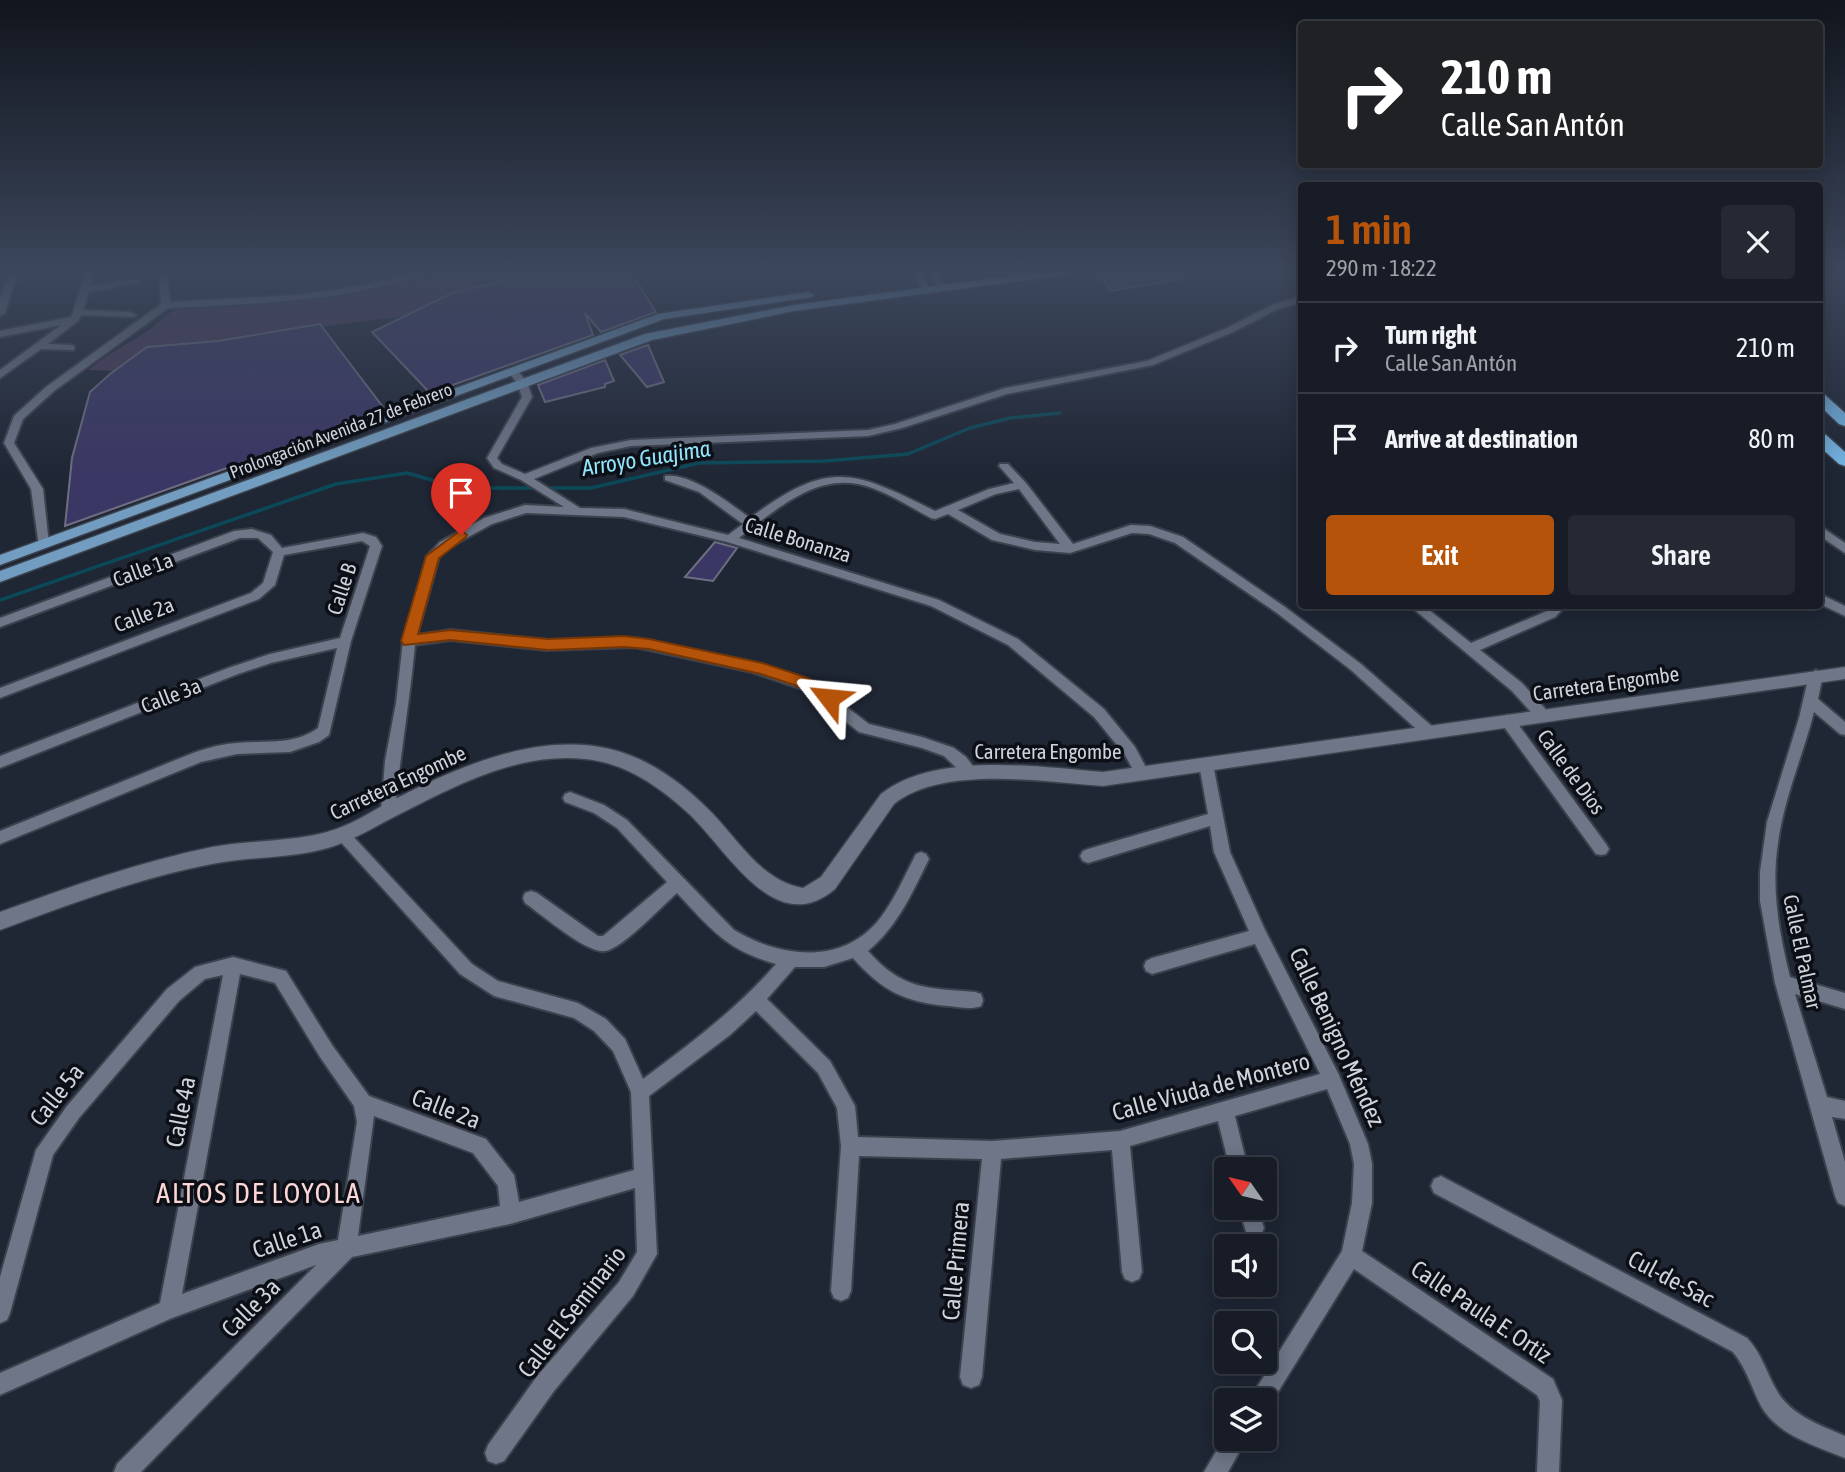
<!DOCTYPE html>
<html lang="en">
<head>
<meta charset="utf-8">
<style>
	:root { --surface:#171c27; --page:#242933; --text:#f1f3f6; --muted:#9ea1a7; --line:#363a44; --accent:#b45309 }
	body { margin:0; font-family:"Asap Condensed",sans-serif; background:var(--page); color:var(--text); height:100vh; display:flex; flex-direction:column; font-size:26px; white-space:nowrap }
	* { box-sizing:border-box; margin:0 }
	p { font-size:23px; color:var(--muted) }
	.icon { flex:none; width:38px; height:38px; fill:none; stroke:currentColor; stroke-width:2; stroke-linecap:round; stroke-linejoin:round }
	.map { position:relative; flex:1; overflow:hidden }
	.drawer { position:absolute; left:1298px; top:182px; width:525px; height:427px; display:flex; flex-direction:column; background:var(--surface); border-radius:7px; box-shadow:0 4px 18px #0003,0 0 0 2px var(--line) }
	.drawer>* { flex:none }
	.banner { position:absolute; left:1298px; top:21px; width:525px; height:147px; border-radius:7px; box-shadow:0 4px 18px #0003,0 0 0 2px var(--line); background:#202124; color:#fff; overflow:hidden }
	.needle { width:46px; rotate:304deg }
	.buttons { position:absolute; left:1214px; top:1157px; display:grid; gap:14px }
	.buttons a { display:grid; place-items:center; width:63px; height:63px; border-radius:7px; background:var(--surface); box-shadow:0 4px 18px #0003,0 0 0 2px var(--line); font-size:35px }
	.pin { position:absolute; display:grid; place-items:center; width:60px; height:60px; color:#fff; margin:-72px -30px; border-radius:50% 50% 50% 0; rotate:-45deg; box-shadow:0 0 7px #0007 }
	.pin .icon { rotate:45deg }
	.me { position:absolute; width:77px; margin:-38px; rotate:299deg; stroke-linejoin:round; filter:drop-shadow(0 0 5px #0008) }
	.turn { display:flex; align-items:center; gap:24px; height:147px; padding:0 28px; font-size:32px }
	.turn .icon { width:91px; height:91px; stroke-width:2.5 }
	.turn b { display:block; font-size:49px; line-height:60px }
	.round { display:grid; place-items:center; flex:none; width:74px; height:74px; border-radius:7px; background:var(--page) }
	.headline { display:flex; align-items:center; justify-content:space-between; height:119px; padding:0 28px }
	h1 { font-size:42px; font-weight:600; line-height:52px; color:var(--accent) }
	.button { display:flex; gap:14px; margin-top:auto; padding:14px 28px }
	.button a { flex:1; height:80px; border-radius:7px; background:var(--accent); color:#fff; font-size:28px; font-weight:600; line-height:80px; text-align:center }
	.button a+a { background:var(--page); color:var(--text) }
	ul { padding:0; list-style:none }
	li { display:flex; align-items:center; gap:21px; height:91px; padding:0 28px; border-top:2px solid var(--line) }
	li div { flex:1 }
	li b { display:block; font-size:26px }
	li em { font-style:normal }
	.map>svg:first-child { display:block }
</style>
</head>
<body>
<div class="map">
<svg width="1845" height="1472" viewBox="0 0 1845 1472">
	<rect width="100%" height="100%" fill="#1f2634"/>
	<path fill="#4b3a59" d="M 446,271 L 547,271 L 480,285 L 412,315 L 219,340 L 116,371 L 88,370 C 107,354 128,344 149,330 C 158,323 165,314 176,310 C 266,306 359,300 446,271 Z"/>
	<g fill="none" stroke-linecap="round" stroke-linejoin="round">
		<path stroke="#0c4958" stroke-width="3.5" d="M 0,600 L 336,484 L 407,473 L 460,488 L 591,488 L 699,463 L 825,461 L 908,454 L 970,428 L 1010,418 L 1060,413"/>
	</g>
	<path fill="#3b3765" stroke="#6f6e80" stroke-width="2" d="M 540,271 L 630,271 L 656,312 L 601,332 L 585,313 L 593,335 L 430,393 L 372,332 L 450,294 Z
		M 1122,271 L 1185,271 L 1186,278 L 1111,291 L 1098,274 Z
		M 320,324 L 386,411 L 65,526 L 72,458 L 90,392 L 110,374 L 147,347 L 218,341 Z
		M 648,345 L 664,382 L 647,387 L 620,355 Z
		M 605,360 L 614,381 L 605,384 L 605,387 L 545,402 L 538,385 Z
		M 715,542 L 737,548 L 713,581 L 685,577 Z"/>
	<g fill="none" stroke-linecap="round" stroke-linejoin="round">
		<g stroke="#3c424d" stroke-width="4">
			<path id="minor" d="M 10,271 L 18,271 L 5,313 L 0,316 L 0,299 Z
				M 87,271 L 95,271 L 90,286 L 139,278 L 139,282 L 89,292 L 83,310 L 131,312 L 136,315 L 134,317 L 81,315 L 78,321 L 48,344 L 71,345 L 74,346 L 74,350 L 41,349 L 0,378 L 0,370 L 61,325 L 0,337 L 0,331 L 71,317 Z
				M 159,271 L 167,271 L 170,302 L 299,295 L 366,285 L 419,271 L 432,271 L 401,282 L 333,296 L 265,303 L 168,308 L 54,391 L 23,419 L 14,443 L 43,489 L 49,544 L 43,548 L 39,547 L 31,489 L 4,443 L 14,416 L 46,387 L 161,304 Z
				M 913,271 L 921,271 L 930,291 L 929,293 L 923,293 Z
				M 927,271 L 935,271 L 946,288 L 945,290 L 939,290 Z
				M 1302,296 L 1302,302 L 1278,309 L 1233,332 L 1153,365 L 1007,394 L 902,428 L 868,436 L 631,446 L 598,453 L 534,479 L 580,508 L 624,509 L 728,535 L 743,524 L 699,492 L 665,480 L 665,476 C 692,473 729,503 750,518 C 829,459 853,470 935,511 L 989,489 L 1014,483 L 999,466 L 1000,464 L 1008,464 L 1026,483 L 1073,544 L 1131,525 L 1150,526 L 1183,537 L 1285,607 L 1361,664 L 1434,728 L 1436,732 L 1434,736 L 1424,736 L 1351,670 L 1277,613 L 1175,543 L 1149,534 L 1132,533 L 1070,553 L 1035,550 L 992,540 L 948,514 L 935,519 L 931,518 C 908,506 883,489 858,484 C 812,475 772,513 739,538 L 939,600 L 1018,639 L 1104,709 L 1135,747 L 1149,773 L 1147,777 L 1137,777 L 1125,755 L 1094,717 L 1008,645 L 931,606 L 727,542 L 624,517 L 526,513 L 492,524 L 448,548 L 439,557 L 417,635 L 451,630 L 546,640 L 635,638 L 752,662 L 815,683 L 869,724 L 922,737 L 954,748 L 966,757 L 979,774 L 977,778 L 967,778 L 944,756 L 922,748 L 859,732 L 805,690 L 752,672 L 635,647 L 546,650 L 451,640 L 415,645 C 410,700 400,755 395,811 L 393,815 L 388,817 L 383,815 L 381,811 L 385,761 L 396,703 L 403,641 L 427,556 L 440,542 L 484,518 L 525,505 L 564,507 L 521,480 L 494,468 L 487,458 L 522,397 L 517,383 L 508,371 L 510,369 L 516,369 L 527,382 L 532,397 L 497,458 L 502,464 L 525,474 L 591,448 L 631,440 L 868,430 L 895,424 L 1005,388 L 1147,361 L 1227,328 L 1272,305 ZM 1019,489 L 1060,544 L 1035,542 L 1000,534 L 958,510 L 996,494 Z
				M 1820,526 L 1845,543 L 1845,553 L 1820,536 Z
				M 252,529 L 271,535 L 282,548 L 363,533 L 376,537 L 382,546 L 351,641 L 329,735 L 319,742 L 290,752 L 237,754 L 201,762 L 0,844 L 0,831 L 193,753 C 207,748 222,744 237,743 C 265,740 293,746 318,728 L 337,648 L 271,663 L 238,674 L 0,768 L 0,756 L 228,668 L 270,654 L 340,638 L 370,546 L 362,541 L 284,555 L 275,585 L 259,599 L 0,698 L 0,688 L 251,593 L 263,583 L 273,552 L 258,538 L 240,538 L 0,627 L 0,618 L 234,531 Z
				M 1820,594 L 1845,606 L 1845,616 L 1820,604 Z
				M 1410,606 L 1424,606 L 1471,643 L 1547,611 L 1553,606 L 1566,606 L 1555,617 L 1480,650 L 1522,683 L 1549,713 L 1551,717 L 1549,721 L 1539,721 L 1512,691 Z
				M 1816,670 L 1823,675 L 1818,699 L 1845,722 L 1845,735 L 1840,734 L 1814,712 C 1803,755 1784,798 1778,843 C 1771,888 1779,933 1790,977 L 1845,993 L 1845,1009 L 1795,994 L 1827,1097 L 1845,1101 L 1845,1119 L 1832,1117 L 1845,1162 L 1845,1206 L 1838,1203 L 1835,1196 L 1775,983 L 1760,901 L 1760,872 L 1767,822 L 1799,718 L 1809,675 Z
				M 1507,715 L 1512,716 L 1606,844 L 1609,849 L 1606,854 L 1601,855 L 1596,854 L 1502,724 L 1500,720 Z
				M 1206,758 L 1211,760 L 1213,764 L 1230,852 L 1265,930 L 1338,1073 L 1368,1144 L 1372,1164 L 1372,1203 L 1362,1251 L 1553,1379 L 1562,1400 L 1559,1472 L 1537,1472 L 1540,1401 L 1537,1395 L 1354,1269 L 1268,1408 L 1265,1409 L 1265,1400 L 1249,1400 L 1342,1251 L 1352,1203 L 1354,1164 L 1350,1144 L 1327,1089 L 1235,1116 L 1248,1169 L 1230,1169 L 1218,1121 L 1130,1146 L 1142,1272 L 1139,1279 L 1132,1282 L 1125,1279 L 1122,1272 L 1112,1150 L 1001,1159 L 982,1377 L 979,1385 L 971,1388 L 963,1385 L 960,1377 L 982,1159 L 859,1156 L 851,1291 L 848,1298 L 841,1301 L 834,1298 L 831,1291 L 841,1146 L 837,1108 L 818,1073 L 756,1011 L 730,1035 L 649,1096 L 657,1254 L 633,1296 L 554,1391 L 504,1461 L 496,1464 L 488,1461 L 485,1453 L 488,1445 L 538,1375 L 619,1282 L 637,1252 L 635,1188 L 510,1224 L 352,1257 L 141,1472 L 114,1472 L 117,1464 L 316,1265 L 172,1318 L 0,1395 L 0,1373 L 160,1303 L 223,975 L 205,979 L 179,1001 L 79,1118 L 53,1155 L 10,1313 L 7,1320 L 0,1323 L 0,1277 L 36,1150 L 67,1106 L 167,989 L 195,967 L 233,957 L 286,971 L 332,1045 L 369,1096 L 486,1139 L 514,1175 L 519,1202 L 634,1170 L 631,1092 L 613,1051 L 594,1031 L 574,1018 L 494,996 L 460,974 L 338,839 L 335,835 L 338,831 L 343,829 L 348,831 L 472,964 L 498,981 L 578,1003 L 606,1019 L 625,1039 L 643,1079 C 691,1043 737,1009 776,964 C 726,950 711,929 677,893 C 662,906 622,949 605,951 C 587,954 541,914 525,903 L 523,898 L 525,893 L 531,891 L 537,893 L 598,936 L 603,936 L 667,882 L 617,828 L 594,813 L 565,802 L 563,798 L 565,794 L 570,792 L 604,805 L 627,820 L 734,930 C 779,957 840,966 878,921 C 894,901 904,877 916,854 L 921,852 L 926,854 L 929,859 C 912,893 898,926 868,951 C 902,990 927,988 975,992 L 981,994 L 983,1000 L 981,1006 C 971,1010 959,1007 948,1006 C 905,1002 882,991 853,958 L 824,967 L 795,967 L 767,999 L 830,1061 L 855,1106 L 858,1137 L 992,1141 L 1120,1131 L 1320,1074 L 1255,944 L 1152,974 L 1146,971 L 1144,966 L 1146,961 L 1152,958 L 1249,931 L 1214,852 L 1210,826 L 1088,863 L 1083,861 L 1080,856 L 1083,851 L 1088,849 L 1208,814 L 1199,764 L 1201,760 ZM 240,974 L 275,983 L 320,1057 L 354,1106 L 357,1122 L 338,1240 L 319,1244 L 182,1294 ZM 374,1116 L 473,1153 L 498,1186 L 500,1206 L 358,1236 Z
				M 1441,1176 L 1747,1338 C 1762,1354 1766,1372 1777,1391 C 1791,1415 1820,1425 1845,1436 L 1845,1458 C 1816,1446 1777,1435 1761,1406 C 1751,1387 1747,1369 1733,1352 L 1434,1193 L 1431,1186 L 1434,1179 Z
				M 1239,1208 L 1258,1208 L 1264,1228 L 1261,1235 L 1254,1238 L 1247,1235 Z
				M 1227,1433 L 1227,1438 L 1247,1438 L 1228,1472 L 1204,1472 Z"/>
		</g>
		<g stroke="#3c424d" stroke-width="3">
			<path id="tertiary" d="M 1845,667 L 1845,679 L 1103,786 C 1044,782 943,765 894,804 L 835,889 C 774,941 726,847 687,812 C 657,785 625,763 585,759 C 517,751 449,789 390,819 C 369,830 351,841 328,848 C 290,859 250,856 212,864 C 139,878 70,904 0,930 L 0,912 C 69,887 139,862 212,847 C 250,840 290,842 327,832 C 350,826 372,811 393,800 C 458,767 536,732 610,749 C 649,758 685,785 712,813 C 739,841 762,881 803,888 L 821,877 L 881,794 C 935,751 1038,767 1103,772 Z"/>
		</g>
		<g stroke="#3c424d" stroke-width="3">
			<path id="primary" d="M 1048,271 L 1076,271 L 1071,274 L 794,311 L 652,340 L 0,582 L 0,571 L 645,334 L 794,305 Z
				M 808,292 L 814,295 L 812,297 L 664,319 L 0,565 L 0,555 L 658,314 Z"/>
		</g>
		<g stroke="#3c424d" stroke-width="3">
			<path id="motorway" d="M 1820,393 L 1825,395 L 1845,413 L 1845,426 L 1839,424 L 1820,406 Z
				M 1820,433 L 1826,435 L 1845,452 L 1845,466 L 1839,464 L 1820,447 Z"/>
		</g>
		<use href="#minor" fill="#6e7687" fill-rule="evenodd"/>
		<use href="#tertiary" fill="#6e7687" fill-rule="evenodd"/>
		<use href="#primary" fill="#729dc0" fill-rule="evenodd"/>
		<use href="#motorway" fill="#75b7e6" fill-rule="evenodd"/>
	</g>
	<linearGradient id="sky" x2="0" y2="1"><stop stop-color="#11151d"/><stop offset="0.57" stop-color="#3c475c"/><stop offset="1" stop-color="#3c475c" stop-opacity="0"/></linearGradient>
	<rect width="1845" height="477" fill="url(#sky)"/>
	<path fill="#b45309" stroke="#753606" stroke-width="2" d="M 461,530 L 467,535 L 465,538 L 439,558 L 418,634 L 450,630 L 548,639 L 624,636 L 649,639 L 762,663 L 808,678 L 835,694 L 837,698 L 829,704 L 797,686 L 761,674 L 649,649 L 624,647 L 548,650 L 450,640 L 404,645 L 401,641 L 426,556 Z"/>
	<g text-anchor="middle" stroke-width="7" stroke-linejoin="round" paint-order="stroke">
		<g font-size="18" fill="#ced3dc" stroke="#0c0f15">
			<text transform="translate(341 431) rotate(-21)" y="6">Prolongación Avenida 27 de Febrero</text>
		</g>
		<g font-size="21" fill="#ced3dc" stroke="#0c0f15">
			<text transform="translate(798 540) rotate(17)" y="7">Calle Bonanza</text>
			<text transform="translate(143 570) rotate(-20)" y="7">Calle 1a</text>
			<text transform="translate(342 589) rotate(-72)" y="7">Calle B</text>
			<text transform="translate(144 615) rotate(-21)" y="7">Calle 2a</text>
			<text transform="translate(1606 684) rotate(-8)" y="7">Carretera Engombe</text>
			<text transform="translate(171 696) rotate(-21)" y="7">Calle 3a</text>
			<text x="1048" y="759">Carretera Engombe</text>
			<text transform="translate(1571 772) rotate(54)" y="7">Calle de Dios</text>
			<text transform="translate(398 783) rotate(-25)" y="7">Carretera Engombe</text>
			<text transform="translate(1802 952) rotate(78)" y="7">Calle El Palmar</text>
		</g>
		<g font-size="23" font-style="italic" fill="#91e4fc" stroke="#0c0f15">
			<text transform="translate(646 458) rotate(-9)" y="8">Arroyo Guajima</text>
		</g>
		<g font-size="24" fill="#ced3dc" stroke="#0c0f15">
			<text transform="translate(1337 1037) rotate(65)" y="8">Calle Benigno Méndez</text>
			<text transform="translate(1211 1087) rotate(-15)" y="8">Calle Viuda de Montero</text>
			<text transform="translate(57 1095) rotate(-52)" y="8">Calle 5a</text>
			<text transform="translate(446 1109) rotate(21)" y="8">Calle 2a</text>
			<text transform="translate(181 1112) rotate(-79)" y="8">Calle 4a</text>
			<text transform="translate(287 1240) rotate(-18)" y="8">Calle 1a</text>
			<text transform="translate(956 1261) rotate(-85)" y="8">Calle Primera</text>
			<text transform="translate(1671 1279) rotate(28)" y="8">Cul-de-Sac</text>
			<text transform="translate(251 1308) rotate(-45)" y="8">Calle 3a</text>
			<text transform="translate(572 1312) rotate(-52)" y="8">Calle El Seminario</text>
			<text transform="translate(1481 1312) rotate(34)" y="8">Calle Paula E. Ortiz</text>
		</g>
		<g font-size="28" letter-spacing="2" fill="#fbd7d8" stroke="#0c0f15">
			<text x="259" y="1203">ALTOS DE LOYOLA</text>
		</g>
	</g>
</svg>
<div class="buttons">
<a><svg class="needle" viewBox="-14 -14 28 28"><path d="M0-13l5 13h-10z" fill="#e53935"/><path d="M0 13l5-13h-10z" fill="#9ea1a7"/></svg></a>
<a><svg class="icon" aria-label="sound" viewBox="0 0 24 24"><path d="M4 9h4l5-4v14l-5-4H4zM17 9q2 3 0 6"/></svg></a>
<a><svg class="icon" aria-label="search" viewBox="0 0 24 24"><circle cx="10" cy="10" r="6"/><path d="M15 15l6 6"/></svg></a>
<a><svg class="icon" aria-label="layers" viewBox="0 0 24 24"><path d="M12 4l9 5-9 5-9-5zM3 14l9 5 9-5"/></svg></a>
</div>
<div class="pin" style="left:461px;top:535px;background:#d93025"><svg class="icon" aria-label="arrive" viewBox="0 0 24 24"><path d="M6 21V4h12l-3 4 3 4H6"/></svg></div>
<svg class="me" style="left:829px;top:698px" viewBox="-20 -20 40 40"><path d="M0-17L14 15 0 8-14 15z" fill="#b45309" stroke="#fff" stroke-width="4"/></svg>
<div class="banner">
<div class="turn"><svg class="icon" aria-label="right" viewBox="0 0 24 24"><path d="M7 20v-9h11M14 6l5 5-5 5"/></svg><div><b>210 m</b>Calle San Antón</div></div>
</div>
<section class="drawer">
<div class="headline"><div><h1>1 min</h1><p>290 m · 18:22</p></div><a class="round"><svg class="icon" aria-label="close" viewBox="0 0 24 24"><path d="M6 6l12 12M18 6L6 18"/></svg></a></div>
<ul>
<li><svg class="icon" aria-label="right" viewBox="0 0 24 24"><path d="M7 20v-9h11M14 6l5 5-5 5"/></svg><div><b>Turn right</b><p>Calle San Antón</p></div><em>210 m</em></li>
<li><svg class="icon" aria-label="arrive" viewBox="0 0 24 24"><path d="M6 21V4h12l-3 4 3 4H6"/></svg><div><b>Arrive at destination</b></div><em>80 m</em></li>
</ul>
<div class="button"><a>Exit</a><a>Share</a></div>
</section>
</div>
</body>
</html>
